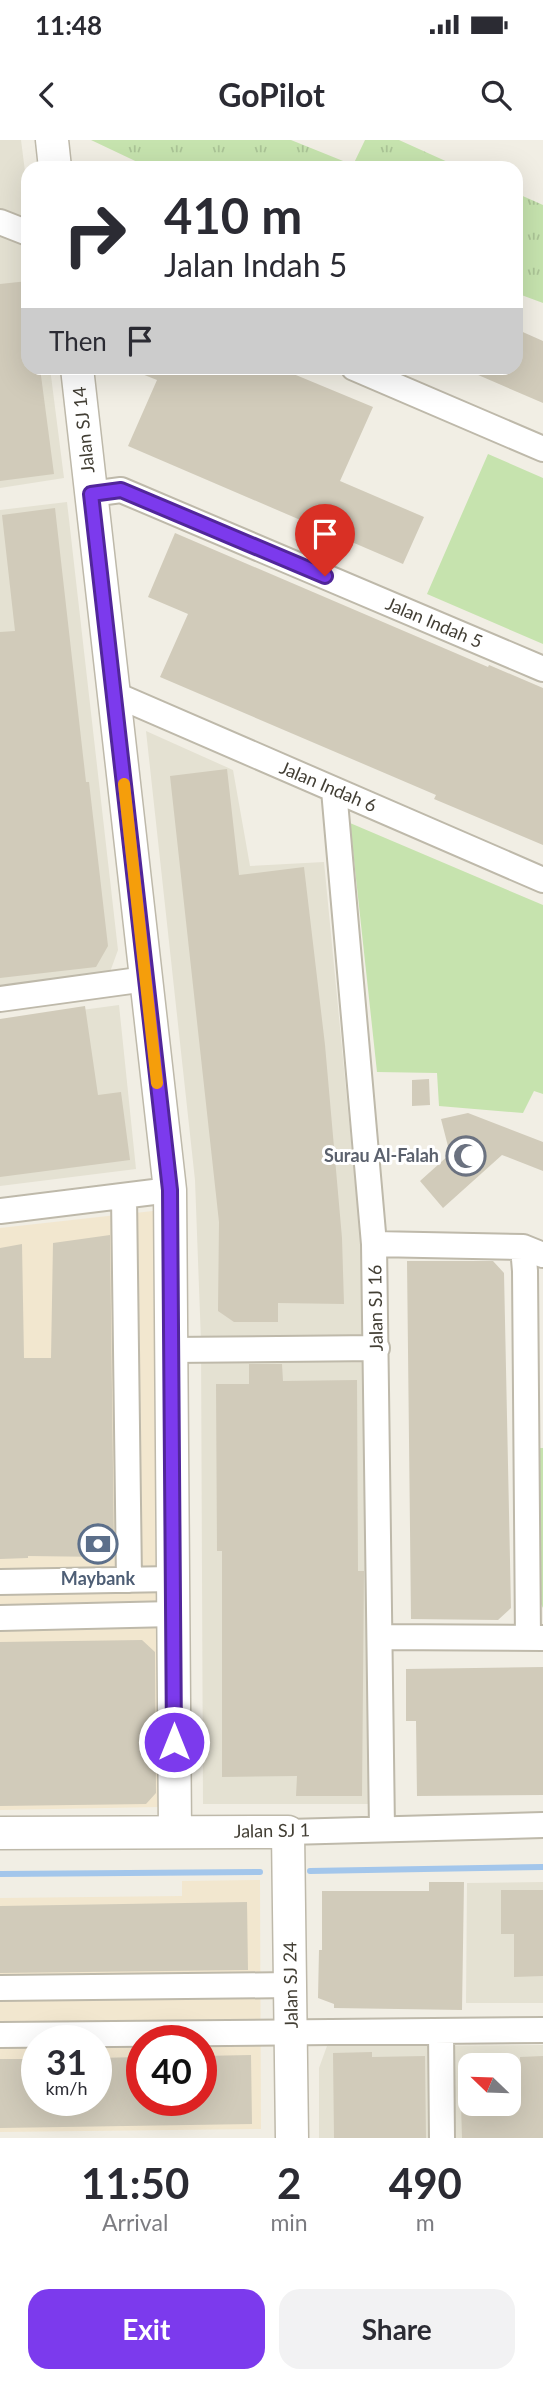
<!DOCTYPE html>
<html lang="en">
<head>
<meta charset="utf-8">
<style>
	:root { --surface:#fff; --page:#f2f2f3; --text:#2b2b33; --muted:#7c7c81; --accent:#7c3aed }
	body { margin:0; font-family:Lato,sans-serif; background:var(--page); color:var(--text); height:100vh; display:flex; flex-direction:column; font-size:26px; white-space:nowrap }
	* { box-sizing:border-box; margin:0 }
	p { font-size:23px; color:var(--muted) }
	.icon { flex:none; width:38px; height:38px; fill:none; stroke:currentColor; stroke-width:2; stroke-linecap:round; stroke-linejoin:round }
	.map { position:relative; height:1998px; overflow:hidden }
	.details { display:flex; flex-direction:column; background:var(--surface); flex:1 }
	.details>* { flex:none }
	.banner { position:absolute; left:21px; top:21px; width:502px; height:214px; border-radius:21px; box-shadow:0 7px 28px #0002; background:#fff; color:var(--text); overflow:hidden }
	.needle { width:46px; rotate:293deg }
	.fabs { position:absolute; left:458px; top:1913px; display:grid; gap:14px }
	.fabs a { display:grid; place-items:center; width:63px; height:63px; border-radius:14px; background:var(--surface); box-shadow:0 7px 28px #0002; font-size:35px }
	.speed { position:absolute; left:21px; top:1885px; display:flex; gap:14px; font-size:35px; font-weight:700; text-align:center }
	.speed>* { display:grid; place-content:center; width:91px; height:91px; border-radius:50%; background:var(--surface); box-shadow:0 7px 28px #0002; line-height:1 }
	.speed small { font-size:18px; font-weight:400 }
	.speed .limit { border:10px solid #d22; background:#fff; color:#111 }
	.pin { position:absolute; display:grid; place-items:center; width:60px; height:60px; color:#fff; margin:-72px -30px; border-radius:50% 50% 50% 0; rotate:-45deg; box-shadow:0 0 7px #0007 }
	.pin .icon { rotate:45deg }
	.me { position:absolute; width:77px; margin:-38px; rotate:0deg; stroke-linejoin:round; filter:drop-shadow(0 0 5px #0008) }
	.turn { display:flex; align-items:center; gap:24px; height:147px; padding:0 28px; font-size:32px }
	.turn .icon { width:91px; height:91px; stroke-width:2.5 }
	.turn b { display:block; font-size:49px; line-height:60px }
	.then { display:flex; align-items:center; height:66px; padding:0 28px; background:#0003; gap:14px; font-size:26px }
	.eta { display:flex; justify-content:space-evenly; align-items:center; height:119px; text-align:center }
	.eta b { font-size:42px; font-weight:700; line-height:49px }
	.primary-button { display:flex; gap:14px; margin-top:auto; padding:14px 28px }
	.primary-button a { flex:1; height:80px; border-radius:21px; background:var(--accent); color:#fff; font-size:28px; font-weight:700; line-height:80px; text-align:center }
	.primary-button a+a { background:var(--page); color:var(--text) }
	.status { display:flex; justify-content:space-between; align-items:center; height:49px; padding:0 35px; background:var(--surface); direction:ltr }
	.status svg { height:19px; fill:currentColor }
	header { display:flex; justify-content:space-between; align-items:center; height:91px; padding:0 28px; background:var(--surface); font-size:32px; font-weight:700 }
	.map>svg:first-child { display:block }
</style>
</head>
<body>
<div class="status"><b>11:48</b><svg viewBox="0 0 49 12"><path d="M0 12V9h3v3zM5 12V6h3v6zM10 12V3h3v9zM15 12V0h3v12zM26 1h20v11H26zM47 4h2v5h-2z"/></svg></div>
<header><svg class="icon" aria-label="back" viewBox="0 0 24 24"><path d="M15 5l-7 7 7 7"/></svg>GoPilot<svg class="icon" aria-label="search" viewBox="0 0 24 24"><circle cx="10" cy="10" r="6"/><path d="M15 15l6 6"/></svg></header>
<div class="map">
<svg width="543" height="1998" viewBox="0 0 543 1998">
	<defs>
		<pattern id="grass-tufts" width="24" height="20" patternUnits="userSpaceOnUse" patternTransform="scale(1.75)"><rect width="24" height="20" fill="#c6e3ae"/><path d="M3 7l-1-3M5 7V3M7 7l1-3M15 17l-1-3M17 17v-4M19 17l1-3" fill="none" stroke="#abc496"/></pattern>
	</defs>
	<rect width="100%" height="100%" fill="#f1eee4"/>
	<path fill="#e4e1d2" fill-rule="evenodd" d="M 0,0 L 21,0 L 28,55 L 28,228 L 50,228 L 64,338 L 0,348 Z
		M 67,362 L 118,810 L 110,832 L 0,845 L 0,370 Z
		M 146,591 L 233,630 L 250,726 L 324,722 L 362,1115 L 375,1664 L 203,1664 L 201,1201 L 195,1040 Z
		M 119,865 L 136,1029 L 0,1046 L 0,881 Z
		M 543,1742 L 543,1863 L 466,1863 L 467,1743 Z
		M 543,1905 L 543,1998 L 319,1998 L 319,1928 L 327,1906 ZM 471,1925 L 509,1925 L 509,1964 L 471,1964 Z"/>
	<path fill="#f2e7cf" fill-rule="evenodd" d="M 153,1071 L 158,1667 L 0,1670 L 0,1088 Z
		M 260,1740 L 261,1989 L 0,1992 L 0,1758 L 182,1756 L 182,1741 ZM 37,1900 L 96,1900 L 96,1960 L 37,1960 ZM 142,1900 L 201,1900 L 201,1960 L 142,1960 Z"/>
	<path fill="url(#grass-tufts)" d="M 91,0 L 291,0 L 353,25 L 365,0 L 399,0 L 461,28 L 150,28 Z
		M 516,53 L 543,65 L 543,163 L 516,153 Z"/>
	<path fill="#c6e3ae" d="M 488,314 L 543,338 L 543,504 L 427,454 Z
		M 350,683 L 543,765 L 543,954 L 534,951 L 523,973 L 439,966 L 437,933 L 377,932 Z
		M 537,1308 L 543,1308 L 543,1468 L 537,1456 Z"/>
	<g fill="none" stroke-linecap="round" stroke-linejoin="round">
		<path stroke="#a3c6eb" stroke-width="6" d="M 310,1731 L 543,1727
			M 0,1734 L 260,1732"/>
	</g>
	<path fill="#d1cbba" d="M 28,141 L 28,228 L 40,228 L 54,334 L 0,341 L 0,144 Z
		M 516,189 L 543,201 L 543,263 L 462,228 L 516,228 Z
		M 127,228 L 279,228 L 373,267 L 340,341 L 424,377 L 403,424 L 128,306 L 157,240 Z
		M 55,368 L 86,642 L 89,642 L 108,806 L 96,827 L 0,838 L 0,492 L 15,491 L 2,375 Z
		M 175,393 L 488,527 L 489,525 L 543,548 L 543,705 L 434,659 L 436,655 L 160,537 L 188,474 L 148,457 Z
		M 227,629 L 239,735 L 304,727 L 325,905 L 342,1098 L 344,1164 L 278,1163 L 278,1182 L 234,1182 L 218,1171 L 219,1082 L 170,636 Z
		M 85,866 L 98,955 L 121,952 L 130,1020 L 0,1037 L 0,879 Z
		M 429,939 L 430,965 L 412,966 L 412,940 Z
		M 468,973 L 543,1002 L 543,1031 L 502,1015 L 443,1068 L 420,1041 L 450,1014 L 441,979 Z
		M 110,1095 L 114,1406 L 105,1417 L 28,1416 L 28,1418 L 0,1419 L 0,1108 L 22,1104 L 24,1218 L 51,1218 L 53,1103 Z
		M 407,1121 L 493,1121 L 504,1133 L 511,1468 L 498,1480 L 411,1479 Z
		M 249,1224 L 282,1224 L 283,1241 L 357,1240 L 358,1431 L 364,1431 L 362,1656 L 296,1656 L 297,1636 L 222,1637 L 222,1411 L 217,1411 L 216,1244 L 249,1244 Z
		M 142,1500 L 155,1512 L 156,1653 L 146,1664 L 0,1666 L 0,1502 Z
		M 543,1527 L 543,1655 L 417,1656 L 416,1581 L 406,1581 L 406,1529 Z
		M 429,1742 L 464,1742 L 462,1870 L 334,1868 L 334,1864 L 318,1858 L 319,1810 L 322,1810 L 322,1751 L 429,1751 Z
		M 501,1750 L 543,1750 L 543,1836 L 514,1837 L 514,1794 L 501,1794 Z
		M 247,1762 L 248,1830 L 0,1833 L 0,1766 Z
		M 372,1912 L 372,1917 L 425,1916 L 426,1998 L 334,1998 L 333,1913 Z
		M 251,1915 L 252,1984 L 0,1988 L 0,1919 L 37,1919 L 37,1960 L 96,1960 L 96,1918 L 142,1917 L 142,1960 L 201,1960 L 201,1916 Z
		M 543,1916 L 543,1998 L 462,1998 L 461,1964 L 521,1964 L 520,1917 Z"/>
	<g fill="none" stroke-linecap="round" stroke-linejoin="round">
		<g stroke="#beb9aa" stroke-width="28">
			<path id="minor" d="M 0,82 L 28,93
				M 354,228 L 543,309
				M 91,354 L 121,350 L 543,529
				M 114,554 L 543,740
				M 334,650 L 374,1104 L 382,1689
				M 0,859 L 146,839
				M 124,1056 L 129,1440
				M 0,1071 L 170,1050
				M 374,1104 L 523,1107 L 543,1115
				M 523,1107 L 525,1131 L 528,1498
				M 171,1210 L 377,1208
				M 0,1442 L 173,1439
				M 0,1478 L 173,1474
				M 380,1497 L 543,1498
				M 288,1692 L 543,1685
				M 0,1848 L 291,1845
				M 441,1891 L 442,1998
				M 0,1895 L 543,1890"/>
		</g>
		<g stroke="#beb9aa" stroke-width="35">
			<path id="tertiary" d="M 52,0 L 55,28
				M 77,228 L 170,1050 L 175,1692
				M 0,1693 L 288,1692 L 292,1998"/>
		</g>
		<use href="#minor" stroke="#fff" stroke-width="24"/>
		<use href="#tertiary" stroke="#fff" stroke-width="32"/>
	</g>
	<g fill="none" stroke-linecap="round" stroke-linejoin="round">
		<g stroke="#51269a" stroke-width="18">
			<path id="route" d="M 174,1602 L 170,1050 L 91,354 L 121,350 L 325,436"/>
		</g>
		<use href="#route" stroke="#7c3aed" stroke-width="12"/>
		<path stroke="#f59e0b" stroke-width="12" d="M 124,644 L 157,943"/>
	</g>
	<defs>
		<g id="mosque-ring" transform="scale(2.0125)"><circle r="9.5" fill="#fff" stroke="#6b7280" stroke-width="1.5"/><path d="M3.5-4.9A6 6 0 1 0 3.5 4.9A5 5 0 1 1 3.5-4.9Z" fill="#6b7280"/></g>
		<g id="bank-ring" transform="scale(2.0125)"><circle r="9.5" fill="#fff" stroke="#5c6f8a" stroke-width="1.5"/><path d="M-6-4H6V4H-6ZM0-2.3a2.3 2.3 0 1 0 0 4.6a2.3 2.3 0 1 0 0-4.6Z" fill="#5c6f8a"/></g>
	</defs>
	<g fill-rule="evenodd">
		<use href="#mosque-ring" x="466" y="1016"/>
		<use href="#bank-ring" x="98" y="1404"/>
	</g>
	<g text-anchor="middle" stroke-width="6" stroke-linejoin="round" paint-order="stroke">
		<g font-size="18" fill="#423e34" stroke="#fff">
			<text transform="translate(84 290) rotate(-96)" y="6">Jalan SJ 14</text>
			<text transform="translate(434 483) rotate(23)" y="6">Jalan Indah 5</text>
			<text transform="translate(328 647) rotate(23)" y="6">Jalan Indah 6</text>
			<text transform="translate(376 1168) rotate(-91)" y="6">Jalan SJ 16</text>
			<text transform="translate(272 1691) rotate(-1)" y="6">Jalan SJ 1</text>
			<text transform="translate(291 1845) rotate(-91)" y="6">Jalan SJ 24</text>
		</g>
		<g font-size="18" font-weight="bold" fill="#5b616d" stroke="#fff" text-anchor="end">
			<text x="439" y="1022">Surau Al-Falah</text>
		</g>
		<g font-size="18" font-weight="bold" fill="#4e5e75" stroke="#fff">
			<text x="98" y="1445">Maybank</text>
		</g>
	</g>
</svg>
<div class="fabs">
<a><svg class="needle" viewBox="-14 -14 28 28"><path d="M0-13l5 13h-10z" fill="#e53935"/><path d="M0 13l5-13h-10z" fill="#7c7c81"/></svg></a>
</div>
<div class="speed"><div>31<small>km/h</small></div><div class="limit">40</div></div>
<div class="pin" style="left:325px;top:436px;background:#d93025"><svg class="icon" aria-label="arrive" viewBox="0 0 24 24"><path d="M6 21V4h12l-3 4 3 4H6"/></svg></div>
<svg class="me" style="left:174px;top:1602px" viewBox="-20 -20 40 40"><circle r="17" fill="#7c3aed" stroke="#fff" stroke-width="3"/><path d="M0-11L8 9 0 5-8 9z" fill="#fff"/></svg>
<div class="banner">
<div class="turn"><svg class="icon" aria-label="right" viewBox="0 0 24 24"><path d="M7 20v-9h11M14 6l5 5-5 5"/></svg><div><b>410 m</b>Jalan Indah 5</div></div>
<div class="then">Then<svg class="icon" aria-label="arrive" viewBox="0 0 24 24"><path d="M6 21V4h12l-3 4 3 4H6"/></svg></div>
</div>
</div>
<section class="details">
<div class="eta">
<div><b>11:50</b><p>Arrival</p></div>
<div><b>2</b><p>min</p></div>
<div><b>490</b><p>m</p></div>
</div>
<div class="primary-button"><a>Exit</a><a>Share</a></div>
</section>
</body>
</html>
